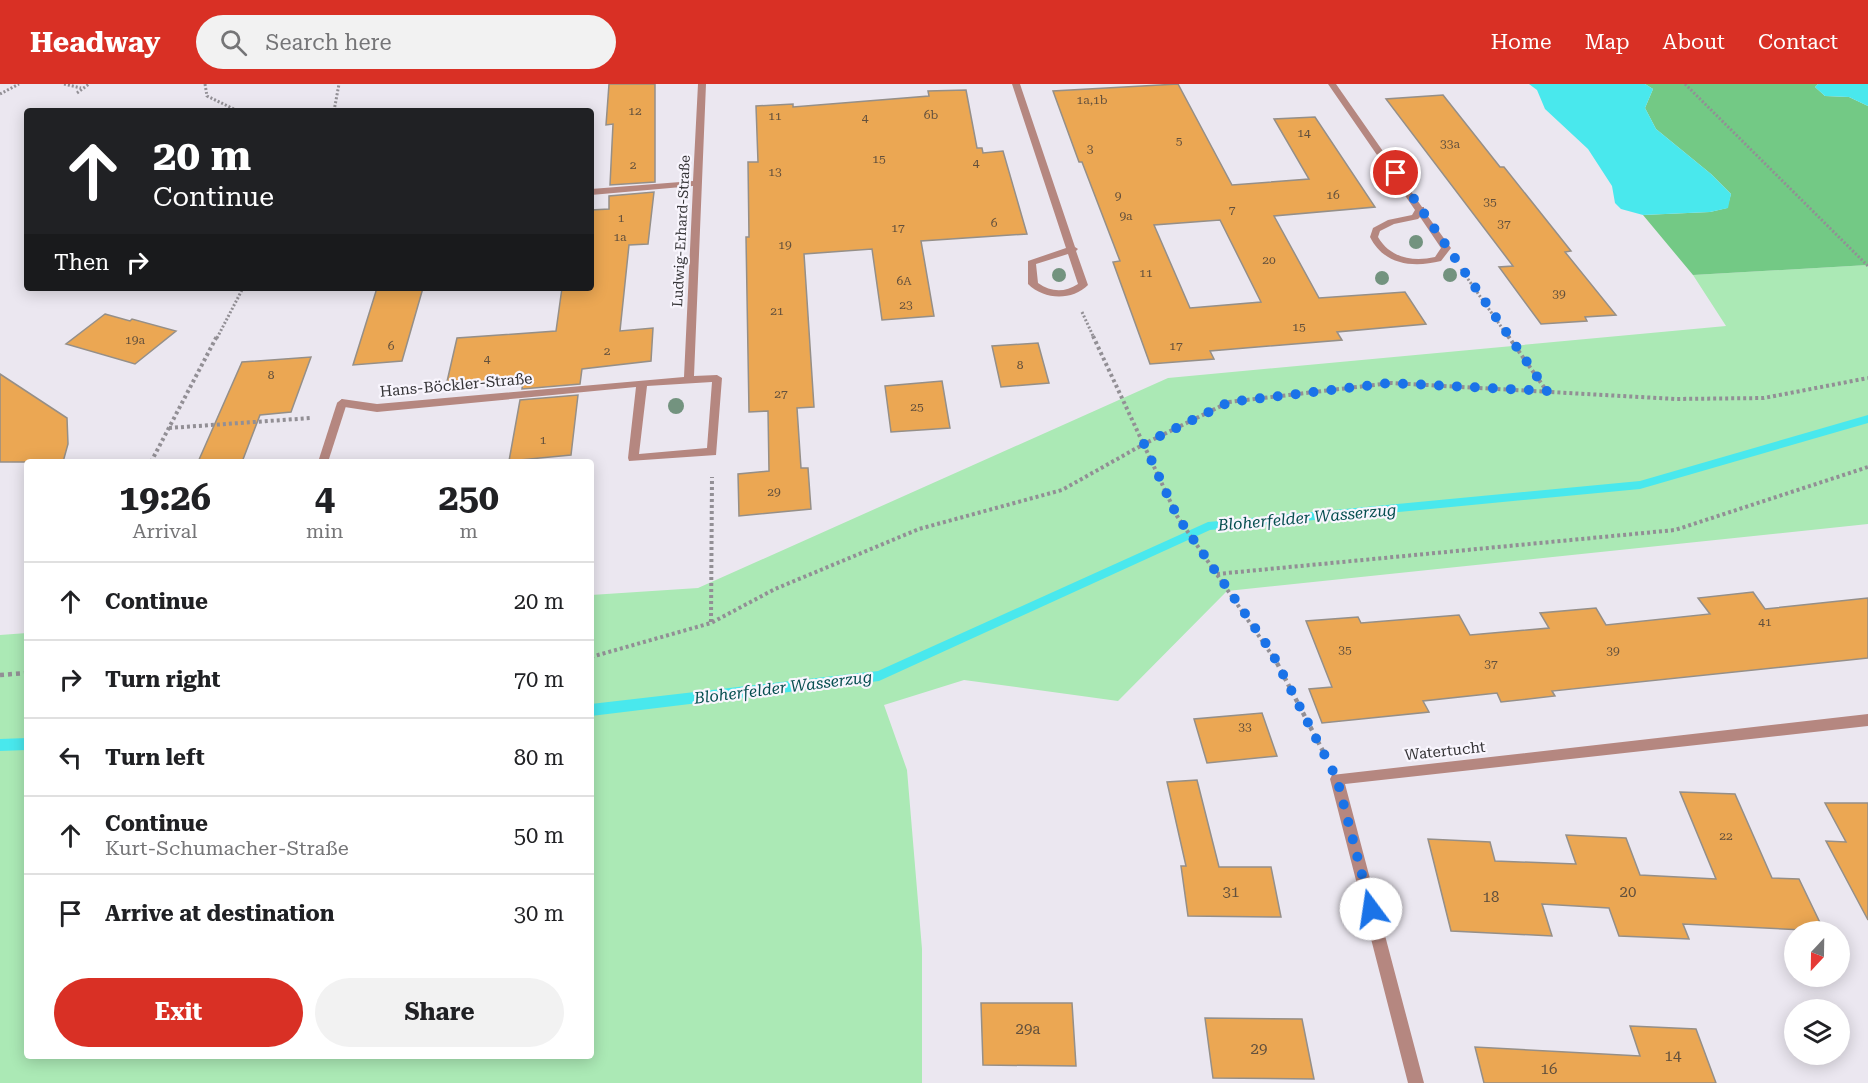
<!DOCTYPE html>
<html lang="en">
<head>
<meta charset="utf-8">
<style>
	:root { --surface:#fff; --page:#f2f2f2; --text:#202124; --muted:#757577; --line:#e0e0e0; --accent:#d93025 }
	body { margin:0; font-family:"Roboto Serif",serif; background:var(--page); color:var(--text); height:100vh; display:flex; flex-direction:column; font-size:22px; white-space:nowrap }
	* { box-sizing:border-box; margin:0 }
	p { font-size:20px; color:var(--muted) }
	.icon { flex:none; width:33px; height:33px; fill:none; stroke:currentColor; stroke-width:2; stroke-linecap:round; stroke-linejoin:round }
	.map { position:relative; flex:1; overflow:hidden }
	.details { position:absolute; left:24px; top:375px; width:570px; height:600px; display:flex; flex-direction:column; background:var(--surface); border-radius:6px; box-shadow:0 3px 15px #0003 }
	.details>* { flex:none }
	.guide { position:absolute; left:24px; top:24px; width:570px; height:183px; border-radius:6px; box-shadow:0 3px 15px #0003; background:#202124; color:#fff; overflow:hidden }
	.needle { width:39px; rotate:202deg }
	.controls { position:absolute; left:1784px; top:837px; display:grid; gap:12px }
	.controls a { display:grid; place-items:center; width:66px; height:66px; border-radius:50%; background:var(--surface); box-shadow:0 3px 15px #0003; font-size:30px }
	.pin { position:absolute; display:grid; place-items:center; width:51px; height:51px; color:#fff; margin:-26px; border:3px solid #fff; border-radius:50%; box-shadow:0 2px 6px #0007 }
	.me { position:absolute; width:66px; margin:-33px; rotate:346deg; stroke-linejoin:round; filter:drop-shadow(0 0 4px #0008) }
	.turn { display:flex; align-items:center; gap:21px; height:126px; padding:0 30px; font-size:27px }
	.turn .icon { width:78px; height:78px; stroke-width:2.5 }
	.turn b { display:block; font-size:42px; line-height:51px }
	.then { display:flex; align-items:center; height:57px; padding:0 30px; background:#0003; gap:12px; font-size:22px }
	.eta { display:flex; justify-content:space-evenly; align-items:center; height:102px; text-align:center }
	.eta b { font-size:36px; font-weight:700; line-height:42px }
	.button { display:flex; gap:12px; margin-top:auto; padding:12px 30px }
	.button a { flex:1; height:69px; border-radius:36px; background:var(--accent); color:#fff; font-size:24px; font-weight:700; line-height:69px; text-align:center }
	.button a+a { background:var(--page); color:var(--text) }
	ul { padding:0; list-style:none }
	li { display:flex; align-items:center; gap:18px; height:78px; padding:0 30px; border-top:2px solid var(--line) }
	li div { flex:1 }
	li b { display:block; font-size:22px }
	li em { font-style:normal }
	header { display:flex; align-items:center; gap:36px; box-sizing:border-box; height:84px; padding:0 30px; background:var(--accent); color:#fff }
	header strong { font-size:28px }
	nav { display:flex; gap:33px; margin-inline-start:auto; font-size:21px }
	.search { width:420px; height:54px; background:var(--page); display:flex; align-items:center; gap:15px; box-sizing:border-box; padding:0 21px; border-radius:33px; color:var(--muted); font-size:22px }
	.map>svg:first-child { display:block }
</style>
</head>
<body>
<header>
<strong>Headway</strong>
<div class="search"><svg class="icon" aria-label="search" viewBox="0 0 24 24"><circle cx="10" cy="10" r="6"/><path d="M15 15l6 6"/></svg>Search here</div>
<nav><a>Home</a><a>Map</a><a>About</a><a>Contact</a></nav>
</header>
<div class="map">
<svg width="1868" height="999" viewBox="0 0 1868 999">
	<rect width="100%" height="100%" fill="#ebe7f0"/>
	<path fill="#abe9b5" d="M 1868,181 L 1868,440 L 1227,507 L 1118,617 L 964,596 L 884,621 L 907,686 L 922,865 L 922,999 L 0,999 L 0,551 L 27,549 L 27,972 L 591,972 L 591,511 L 698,504 L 1168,294 L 1726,242 L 1693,191 Z"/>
	<path fill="#73c985" d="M 1645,0 L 1818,0 L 1815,3 L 1825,12 L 1849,13 L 1868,22 L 1868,181 L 1693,191 L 1643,131 L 1710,128 L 1727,124 L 1731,110 L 1711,90 L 1656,45 L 1645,24 L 1653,5 Z"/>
	<path fill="#49e8ed" d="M 1529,0 L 1645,0 L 1653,5 L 1645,24 L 1656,45 L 1711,90 L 1731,110 L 1728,124 L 1710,128 L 1643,131 L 1621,125 L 1615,119 L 1612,102 L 1588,65 L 1545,25 L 1537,6 Z
		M 1818,0 L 1868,0 L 1868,22 L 1849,13 L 1825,12 L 1815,3 Z"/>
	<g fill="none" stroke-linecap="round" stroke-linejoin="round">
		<path fill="#49e8ed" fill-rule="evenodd" d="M 1868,331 L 1868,339 L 1640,405 L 1210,446 L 879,597 L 591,632 L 591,620 L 878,587 L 1208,438 L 1640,397 Z
			M 27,654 L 27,666 L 0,667 L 0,655 Z"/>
	</g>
	<path fill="#eba753" stroke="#958f88" stroke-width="1.5" fill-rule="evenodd" d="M 609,0 L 655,0 L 655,98 L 610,101 L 613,40 L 606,41 Z
		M 1178,0 L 1232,101 L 1309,95 L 1274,35 L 1315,33 L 1375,123 L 1274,132 L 1319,214 L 1405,208 L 1426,240 L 1337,248 L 1342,256 L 1210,267 L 1214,275 L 1150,280 L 1113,178 L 1120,177 L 1082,78 L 1079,78 L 1053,7 ZM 1220,136 L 1261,218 L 1190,224 L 1154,141 Z
		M 966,6 L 977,64 L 982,64 L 983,69 L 1003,67 L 1027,150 L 921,157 L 934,232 L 882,236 L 872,165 L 804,170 L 814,323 L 797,324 L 801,384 L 808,384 L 811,425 L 739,432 L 738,390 L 769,387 L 768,327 L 749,328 L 746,153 L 749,153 L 748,78 L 758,78 L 756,22 L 793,20 L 793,23 L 929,12 L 928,7 Z
		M 1443,11 L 1500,83 L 1504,83 L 1571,167 L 1565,168 L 1616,231 L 1585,233 L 1587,237 L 1541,240 L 1499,183 L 1513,182 L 1386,15 Z
		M 654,108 L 648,160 L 629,161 L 620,247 L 653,244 L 651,277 L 582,285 L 580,300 L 522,305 L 523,296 L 446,302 L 457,254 L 556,247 L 562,204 L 591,204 L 591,126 L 609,125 L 609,112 Z
		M 377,204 L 423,204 L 402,277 L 353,281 Z
		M 105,230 L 130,237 L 132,235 L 176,247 L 135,280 L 66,260 Z
		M 1038,259 L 1049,299 L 1001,303 L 992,262 Z
		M 311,273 L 291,328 L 260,331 L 242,378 L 198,378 L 242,278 Z
		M 0,290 L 67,334 L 68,360 L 63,378 L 0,378 Z
		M 942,297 L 950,344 L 891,348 L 885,302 Z
		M 578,311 L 571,371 L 509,377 L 520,316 Z
		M 1753,508 L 1765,525 L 1868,514 L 1868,574 L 1552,607 L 1555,612 L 1501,618 L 1497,609 L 1423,617 L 1429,628 L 1322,639 L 1309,605 L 1332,603 L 1306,537 L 1358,533 L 1361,539 L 1459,531 L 1470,551 L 1549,544 L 1540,529 L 1596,524 L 1606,541 L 1710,530 L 1698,514 Z
		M 1262,629 L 1277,672 L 1207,679 L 1194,635 Z
		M 1197,696 L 1219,783 L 1271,783 L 1281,833 L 1188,832 L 1181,782 L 1186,782 L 1167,698 Z
		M 1680,708 L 1735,710 L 1772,794 L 1799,795 L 1824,847 L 1683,840 L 1689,855 L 1619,852 L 1609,824 L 1542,820 L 1552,852 L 1451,847 L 1428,755 L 1490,758 L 1495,777 L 1576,780 L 1566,751 L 1626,754 L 1640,791 L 1716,795 Z
		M 1825,719 L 1868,719 L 1868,836 L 1826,757 L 1846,758 Z
		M 981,919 L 1072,919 L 1076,982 L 983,981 Z
		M 1205,934 L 1302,935 L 1314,995 L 1213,994 Z
		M 1630,942 L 1696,945 L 1716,999 L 1484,999 L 1475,963 L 1640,972 Z"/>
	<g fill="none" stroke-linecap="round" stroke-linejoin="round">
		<path stroke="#928f95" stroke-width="3" stroke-dasharray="2 2" stroke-linecap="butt" d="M 64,0 L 81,4
			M 205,0 L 207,12 L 238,27
			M 1685,0 L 1868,182
			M 77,9 L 89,0
			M 0,10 L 19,0
			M 334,27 L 339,0
			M 1461,185 L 1509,254
			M 1082,228 L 1094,254
			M 217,254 L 243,204"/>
		<path stroke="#928f95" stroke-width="4" stroke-dasharray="3 3" stroke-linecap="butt" d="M 1093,252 L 1177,432 L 1278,580
			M 1508,252 L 1546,306
			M 169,344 L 311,334
			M 151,378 L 217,252
			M 1217,490 L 1675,446 L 1868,383
			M 711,538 L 712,393
			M 591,573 L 711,539 L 775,505 L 919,445 L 1062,406 L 1144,360 L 1229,318 L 1391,299 L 1675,315 L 1764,314 L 1868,294"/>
		<path stroke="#928f95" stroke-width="4.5" stroke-dasharray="4 4" stroke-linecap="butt" d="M 1277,579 L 1326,673
			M 0,591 L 27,589"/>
		<path fill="#b58780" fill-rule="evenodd" d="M 342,315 L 347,319 L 328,378 L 318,378 L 337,319 Z"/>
		<path fill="#b58780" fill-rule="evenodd" d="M 698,0 L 706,0 L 694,292 L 717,291 L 722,294 L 716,371 L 629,377 L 628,374 L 636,303 L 377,328 L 338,322 L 337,319 L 342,315 L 377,320 L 684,293 L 693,102 L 591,111 L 591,105 L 693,97 ZM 712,298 L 707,364 L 639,370 L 647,302 Z
			M 1012,0 L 1020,0 L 1075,163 L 1078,165 L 1076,167 L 1088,201 C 1072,217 1044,216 1028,200 L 1028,177 L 1066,164 ZM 1068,170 L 1078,200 C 1064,209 1051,208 1038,199 L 1036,180 Z
			M 1328,0 L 1336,0 L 1422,123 L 1424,123 L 1424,127 L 1451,164 L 1441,177 C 1413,184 1384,181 1370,153 L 1373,144 L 1388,136 L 1412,131 L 1415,126 ZM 1420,133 L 1441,164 L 1435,173 C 1413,178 1390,174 1378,153 L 1380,147 L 1394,140 L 1418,135 Z
			M 1868,630 L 1868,642 L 1345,700 L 1424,999 L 1408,999 L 1330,695 L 1332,691 Z"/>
	</g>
	<g fill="#73937f">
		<circle cx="1416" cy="158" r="7"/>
		<circle cx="1059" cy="191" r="7"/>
		<circle cx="1450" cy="191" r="7"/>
		<circle cx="1382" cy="194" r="7"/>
		<circle cx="676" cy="322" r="8"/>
	</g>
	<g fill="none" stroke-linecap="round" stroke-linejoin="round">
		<path stroke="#1a73e8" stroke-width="10" stroke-dasharray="0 18" d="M 1371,825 L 1337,695 L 1271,567 L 1177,432 L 1144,360 L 1229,318 L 1390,299 L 1547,307 L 1396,89"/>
	</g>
	<g text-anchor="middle" stroke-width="4.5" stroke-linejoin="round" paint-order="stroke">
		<g font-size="12" fill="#62503d">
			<text x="1092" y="20">1a,1b</text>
			<text x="635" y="31">12</text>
			<text x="931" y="35">6b</text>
			<text x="775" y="36">11</text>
			<text x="865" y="38">4</text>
			<text x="1304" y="53">14</text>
			<text x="1179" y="61">5</text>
			<text x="1450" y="64">33a</text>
			<text x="1090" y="69">3</text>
			<text x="879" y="79">15</text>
			<text x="976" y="83">4</text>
			<text x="633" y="85">2</text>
			<text x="775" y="92">13</text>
			<text x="1333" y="115">16</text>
			<text x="1118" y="116">9</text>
			<text x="1490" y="122">35</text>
			<text x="1232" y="130">7</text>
			<text x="1126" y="136">9a</text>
			<text x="621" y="138">1</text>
			<text x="994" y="143">6</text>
			<text x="1504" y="144">37</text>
			<text x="898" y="148">17</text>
			<text x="620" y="157">1a</text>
			<text x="785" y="165">19</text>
			<text x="1269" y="180">20</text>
			<text x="1146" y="193">11</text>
			<text x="904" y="201">6A</text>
			<text x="1559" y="214">39</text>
			<text x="906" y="225">23</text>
			<text x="777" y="231">21</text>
			<text x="1299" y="247">15</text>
			<text x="135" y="260">19a</text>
			<text x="391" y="266">6</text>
			<text x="1176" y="266">17</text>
			<text x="607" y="271">2</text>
			<text x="487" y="279">4</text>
			<text x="1020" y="285">8</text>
			<text x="271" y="295">8</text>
			<text x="781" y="314">27</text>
			<text x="917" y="327">25</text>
			<text x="543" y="360">1</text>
			<text x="774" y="412">29</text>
			<text x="1765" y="542">41</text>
			<text x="1345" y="570">35</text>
			<text x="1613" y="571">39</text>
			<text x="1491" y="584">37</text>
			<text x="1245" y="647">33</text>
			<text x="1726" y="756">22</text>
		</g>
		<g font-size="14" fill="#343336" stroke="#f8f5fd">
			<text transform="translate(681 147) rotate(-87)" y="5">Ludwig-Erhard-Straße</text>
		</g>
		<g font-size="15" fill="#343336" stroke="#f8f5fd">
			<text transform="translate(456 301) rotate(-5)" y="5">Hans-Böckler-Straße</text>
			<text transform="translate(1445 667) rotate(-6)" y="5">Watertucht</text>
		</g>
		<g font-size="15" fill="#62503d">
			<text x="1231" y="813">31</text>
			<text x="1628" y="813">20</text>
			<text x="1491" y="818">18</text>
			<text x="1028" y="950">29a</text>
			<text x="1259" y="970">29</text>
			<text x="1673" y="977">14</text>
			<text x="1549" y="990">16</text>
		</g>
		<g font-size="16" font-style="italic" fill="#064e50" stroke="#f8f5fd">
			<text transform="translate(1307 433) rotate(-5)" y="6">Bloherfelder Wasserzug</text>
			<text transform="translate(783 603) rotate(-7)" y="6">Bloherfelder Wasserzug</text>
		</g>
	</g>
</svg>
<div class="controls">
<a><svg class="needle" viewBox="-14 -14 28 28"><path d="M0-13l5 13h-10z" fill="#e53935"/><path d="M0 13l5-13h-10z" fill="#757577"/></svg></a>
<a><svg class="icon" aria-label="layers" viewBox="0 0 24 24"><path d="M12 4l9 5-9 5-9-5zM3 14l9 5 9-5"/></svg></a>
</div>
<div class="pin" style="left:1396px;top:89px;background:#d93025"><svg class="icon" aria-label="arrive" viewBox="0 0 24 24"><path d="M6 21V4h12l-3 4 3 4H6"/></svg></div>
<svg class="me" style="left:1371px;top:825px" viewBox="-20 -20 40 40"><circle r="19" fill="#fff"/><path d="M0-13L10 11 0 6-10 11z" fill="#1a73e8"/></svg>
<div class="guide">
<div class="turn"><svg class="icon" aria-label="ahead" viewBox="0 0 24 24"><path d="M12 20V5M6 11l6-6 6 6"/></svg><div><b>20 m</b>Continue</div></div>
<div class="then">Then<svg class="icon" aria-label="right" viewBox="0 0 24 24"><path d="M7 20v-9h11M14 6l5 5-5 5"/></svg></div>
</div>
<section class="details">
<div class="eta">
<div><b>19:26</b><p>Arrival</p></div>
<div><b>4</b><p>min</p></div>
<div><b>250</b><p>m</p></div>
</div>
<ul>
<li><svg class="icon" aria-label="ahead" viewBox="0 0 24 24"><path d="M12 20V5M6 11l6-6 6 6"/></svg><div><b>Continue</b></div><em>20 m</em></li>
<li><svg class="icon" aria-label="right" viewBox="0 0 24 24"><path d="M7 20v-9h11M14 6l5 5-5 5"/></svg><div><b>Turn right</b></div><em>70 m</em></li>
<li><svg class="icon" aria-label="left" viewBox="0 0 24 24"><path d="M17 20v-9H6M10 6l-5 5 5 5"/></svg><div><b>Turn left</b></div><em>80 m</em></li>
<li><svg class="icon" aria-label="ahead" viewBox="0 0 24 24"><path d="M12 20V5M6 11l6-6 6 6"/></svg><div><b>Continue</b><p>Kurt-Schumacher-Straße</p></div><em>50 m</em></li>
<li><svg class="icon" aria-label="arrive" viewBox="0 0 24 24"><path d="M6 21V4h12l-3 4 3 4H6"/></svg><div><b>Arrive at destination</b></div><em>30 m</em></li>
</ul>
<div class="button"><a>Exit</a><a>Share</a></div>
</section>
</div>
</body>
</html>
